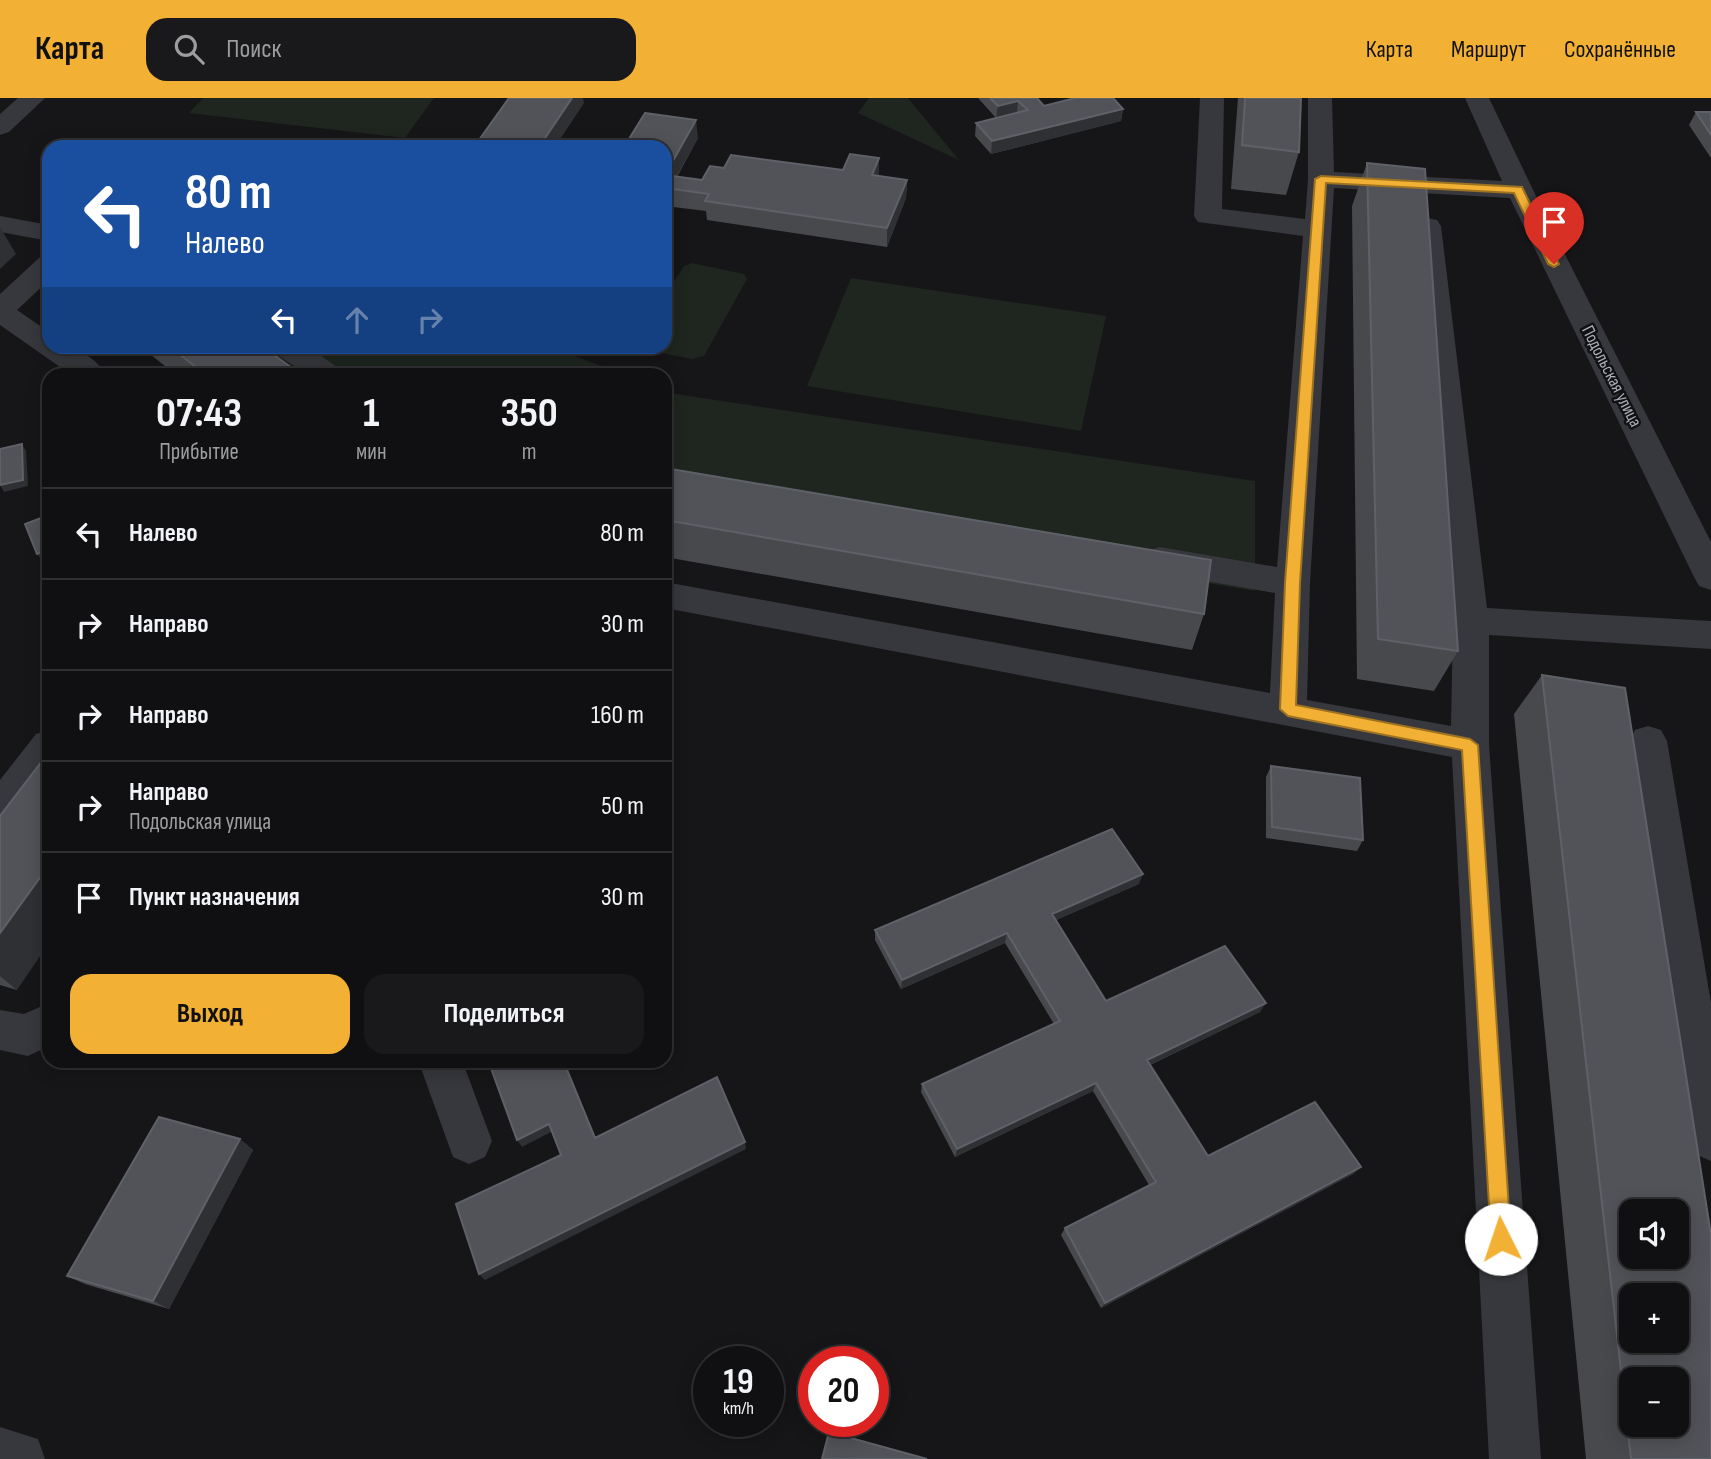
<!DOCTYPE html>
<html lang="ru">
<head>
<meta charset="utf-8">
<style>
	:root { --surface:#101012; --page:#19191b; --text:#f1f3f6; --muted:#9c9d9f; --line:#303032; --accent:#f2b134 }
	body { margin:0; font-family:"Sofia Sans Condensed",sans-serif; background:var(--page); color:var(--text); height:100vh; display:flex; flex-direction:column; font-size:26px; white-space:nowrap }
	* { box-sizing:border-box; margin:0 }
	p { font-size:23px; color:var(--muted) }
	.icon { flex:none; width:38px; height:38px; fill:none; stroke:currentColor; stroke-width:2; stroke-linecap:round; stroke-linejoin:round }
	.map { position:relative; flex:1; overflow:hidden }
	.panel { position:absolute; left:42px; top:270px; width:630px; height:700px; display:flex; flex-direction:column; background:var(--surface); border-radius:21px; box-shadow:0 4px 18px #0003,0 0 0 2px var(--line) }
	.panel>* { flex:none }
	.guide { position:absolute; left:42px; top:42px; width:630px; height:214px; border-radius:21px; box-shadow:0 4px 18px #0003,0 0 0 2px var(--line); background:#1a4fa0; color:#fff; overflow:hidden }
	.buttons { position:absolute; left:1619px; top:1101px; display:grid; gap:14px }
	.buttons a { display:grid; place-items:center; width:70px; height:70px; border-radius:14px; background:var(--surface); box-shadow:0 4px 18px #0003,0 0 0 2px var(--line); font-size:35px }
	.speed { position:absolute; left:693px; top:1248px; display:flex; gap:14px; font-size:35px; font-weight:700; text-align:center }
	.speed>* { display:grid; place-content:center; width:91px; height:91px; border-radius:50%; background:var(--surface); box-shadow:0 4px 18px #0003,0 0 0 2px var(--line); line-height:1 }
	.speed small { font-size:18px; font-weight:400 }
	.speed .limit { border:10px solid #d22; background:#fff; color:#111 }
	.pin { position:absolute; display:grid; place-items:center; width:60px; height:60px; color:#fff; margin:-72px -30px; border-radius:50% 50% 50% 0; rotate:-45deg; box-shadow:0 0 7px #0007 }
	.pin .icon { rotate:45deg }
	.me { position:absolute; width:77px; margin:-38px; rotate:356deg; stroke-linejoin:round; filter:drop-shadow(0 0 5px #0008) }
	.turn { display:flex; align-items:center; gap:24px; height:147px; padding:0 28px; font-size:32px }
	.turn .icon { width:91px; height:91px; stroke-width:2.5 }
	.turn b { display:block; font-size:49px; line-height:60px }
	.lanes { display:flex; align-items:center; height:66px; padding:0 28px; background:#0003; justify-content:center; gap:35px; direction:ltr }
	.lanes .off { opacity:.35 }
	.eta { display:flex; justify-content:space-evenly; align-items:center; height:119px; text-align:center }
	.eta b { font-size:42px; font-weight:700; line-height:49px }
	.button { display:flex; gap:14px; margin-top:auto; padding:14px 28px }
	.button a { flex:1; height:80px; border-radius:21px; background:var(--accent); color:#111; font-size:28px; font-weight:700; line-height:80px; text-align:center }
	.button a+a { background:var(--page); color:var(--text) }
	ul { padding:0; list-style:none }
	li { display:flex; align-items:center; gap:21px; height:91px; padding:0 28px; border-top:2px solid var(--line) }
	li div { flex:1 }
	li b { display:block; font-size:26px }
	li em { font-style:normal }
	header { display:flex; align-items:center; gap:42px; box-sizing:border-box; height:98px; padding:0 35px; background:var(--accent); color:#111 }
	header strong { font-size:33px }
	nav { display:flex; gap:38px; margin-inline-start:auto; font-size:24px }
	.search { width:490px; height:63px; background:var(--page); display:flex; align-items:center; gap:18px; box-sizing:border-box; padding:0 24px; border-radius:21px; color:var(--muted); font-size:26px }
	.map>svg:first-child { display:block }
</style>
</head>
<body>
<header>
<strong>Карта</strong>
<div class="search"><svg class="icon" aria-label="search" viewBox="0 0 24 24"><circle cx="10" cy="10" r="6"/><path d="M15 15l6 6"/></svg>Поиск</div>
<nav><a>Карта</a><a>Маршрут</a><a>Сохранённые</a></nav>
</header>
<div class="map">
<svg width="1711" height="1361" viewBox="0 0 1711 1361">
	<rect width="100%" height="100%" fill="#161618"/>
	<path fill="#1e261f" d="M 203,0 L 434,0 L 405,40 L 189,15 Z
		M 869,0 L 908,0 L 959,62 L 858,15 Z
		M 692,165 L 744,176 L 747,181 L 704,258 L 693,261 L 640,251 L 639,249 L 665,248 L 665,198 L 684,168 Z
		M 851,180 L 1106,218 L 1081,333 L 807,288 Z
		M 242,249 L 549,249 L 624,276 L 282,276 Z
		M 665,292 L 676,296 L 1255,383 L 1255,493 L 665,395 Z"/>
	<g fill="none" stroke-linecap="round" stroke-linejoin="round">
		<path fill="#37383d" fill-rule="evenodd" d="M 18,0 L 45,0 L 9,34 L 0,37 L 0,16 Z
			M 1200,0 L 1224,0 L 1222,111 L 1305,121 L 1308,81 L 1308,0 L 1332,0 L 1334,74 L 1502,83 L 1465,0 L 1489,0 L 1547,121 L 1711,444 L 1711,492 L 1699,488 L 1694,479 L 1510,100 L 1334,90 L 1310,485 L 1307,602 L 1451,628 L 1453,523 L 1413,128 L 1417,122 L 1427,120 L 1437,122 L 1441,128 L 1487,510 L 1711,523 L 1711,551 L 1489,537 L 1489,647 L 1541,1361 L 1489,1361 L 1452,659 L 665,510 L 665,484 L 1270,595 L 1275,495 L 1160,475 L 1148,471 L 1143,462 L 1148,453 L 1160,449 L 1277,469 L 1303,138 L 1198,124 L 1194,118 Z
			M 0,118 L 49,127 L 49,143 L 0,134 Z
			M 49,157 L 49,182 L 17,212 L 49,234 L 49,248 C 70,248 95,256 105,276 L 70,276 L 0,227 L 0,196 L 39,160 Z
			M 271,248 L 307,248 L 337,269 L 341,276 L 306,276 L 275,255 Z
			M 1648,628 L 1661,632 L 1667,643 L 1711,905 L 1711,1063 L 1695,1056 L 1688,1040 L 1629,643 L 1635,632 Z
			M 49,632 L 49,676 L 14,723 L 0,727 L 0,682 L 36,636 Z
			M 49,905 L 49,948 L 28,958 L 0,952 L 0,912 L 24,916 Z
			M 418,962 L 462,962 L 492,1043 L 485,1059 L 469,1066 L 453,1059 Z
			M 0,1329 L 38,1341 L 45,1361 L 0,1361 Z"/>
	</g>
	<path fill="#47494d" d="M 978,0 L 1037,0 L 1044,8 L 1123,11 L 1121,23 L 991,56 L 975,38 L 976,25 L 996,20 Z
		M 1238,0 L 1301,0 L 1299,54 L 1286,97 L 1231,91 Z
		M 1696,14 L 1711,14 L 1711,60 L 1689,27 Z
		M 698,40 L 677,79 L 702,82 L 724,70 L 879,78 L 907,82 L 906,100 L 887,149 L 707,122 L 706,113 L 665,108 L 665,49 Z
		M 1367,65 L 1458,553 L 1434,593 L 1357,581 L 1352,108 Z
		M 140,248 L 262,248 L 300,276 L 175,276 Z
		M 665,370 L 1204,516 L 1192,552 L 665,459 Z
		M 1542,577 L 1711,1361 L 1586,1361 L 1514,616 Z
		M 1271,668 L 1363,742 L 1357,753 L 1266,740 L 1266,679 Z
		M 0,718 L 17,892 L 0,887 Z
		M 1139,786 L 1056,822 L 1106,903 L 1260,914 L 1150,967 L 1208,1058 L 1361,1069 L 1353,1076 L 1101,1210 L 1061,1137 L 1065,1130 L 1149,1087 L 1093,993 L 955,1059 L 921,994 L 922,986 L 1054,926 L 1005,845 L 901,891 L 875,842 L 875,832 Z
		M 240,1041 L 253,1052 L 169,1211 L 85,1186 L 67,1178 Z"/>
	<path fill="#2f3033" d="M 572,0 L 583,0 L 584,5 L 555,49 L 539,49 Z
		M 1018,3 L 1017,15 L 996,20 L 998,8 Z
		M 1123,11 L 1121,23 L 991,56 L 992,43 Z
		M 696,22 L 698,40 L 670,90 L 665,77 Z
		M 879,60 L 879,78 L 872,77 Z
		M 907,82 L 906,100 L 887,149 L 887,130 Z
		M 0,129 L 16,156 L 0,171 Z
		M 22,346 L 26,353 L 28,388 L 4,394 L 0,387 Z
		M 49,451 L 49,459 L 42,462 L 37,456 Z
		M 49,767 L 49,845 L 17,892 L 0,878 L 0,835 Z
		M 1143,776 L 1139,786 L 1049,825 L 1052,816 Z
		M 1007,835 L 1005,845 L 901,891 L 902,882 Z
		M 1266,905 L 1260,914 L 1143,970 L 1147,962 Z
		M 1096,985 L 1093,993 L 955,1059 L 957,1051 Z
		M 549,1026 L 553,1033 L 522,1049 L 517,1042 Z
		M 240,1041 L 253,1052 L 169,1211 L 153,1203 Z
		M 745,1044 L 746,1051 L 485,1182 L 479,1176 Z
		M 1361,1069 L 1353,1076 L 1101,1210 L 1105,1205 Z"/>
	<path fill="#525359" stroke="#5f6168" stroke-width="2" fill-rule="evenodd" d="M 509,0 L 572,0 L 539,49 L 474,49 Z
		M 990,0 L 1037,0 L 1044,8 L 1075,0 L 1113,0 L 1123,11 L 992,43 L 976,25 L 1028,12 L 1018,3 L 998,8 Z
		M 1245,0 L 1301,0 L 1299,54 L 1242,47 Z
		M 1696,14 L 1711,14 L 1711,37 Z
		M 645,15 L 696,22 L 665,77 L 702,82 L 710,68 L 724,70 L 731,57 L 843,72 L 850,56 L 879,60 L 872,77 L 907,82 L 887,130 L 705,103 L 709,96 L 665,90 L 665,49 L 624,49 Z
		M 1367,65 L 1425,71 L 1458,553 L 1378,541 Z
		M 169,248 L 262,248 L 300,276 L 205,276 Z
		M 22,346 L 23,382 L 0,387 L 0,351 Z
		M 665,370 L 1211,462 L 1204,516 L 665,422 Z
		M 49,417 L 49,451 L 37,456 L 25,426 Z
		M 1542,577 L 1625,590 L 1711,1137 L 1711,1361 L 1631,1361 ZM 1631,1113 L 1676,1113 L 1676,1158 L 1631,1158 ZM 1631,1197 L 1676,1197 L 1676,1242 L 1631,1242 ZM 1631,1281 L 1676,1281 L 1676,1326 L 1631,1326 Z
		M 49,654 L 49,767 L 0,835 L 0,718 Z
		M 1271,668 L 1360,680 L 1363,742 L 1272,729 Z
		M 1112,731 L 1143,776 L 1052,816 L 1106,903 L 1225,848 L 1266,905 L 1147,962 L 1208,1058 L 1315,1004 L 1361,1069 L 1105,1205 L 1065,1130 L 1156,1084 L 1096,985 L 957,1051 L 922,986 L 1060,923 L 1007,835 L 902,882 L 875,832 Z
		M 488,962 L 563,962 L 595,1040 L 717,979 L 745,1044 L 479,1176 L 456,1106 L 561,1057 L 549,1026 L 517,1042 Z
		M 159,1019 L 240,1041 L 153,1203 L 67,1178 Z
		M 829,1334 L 927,1361 L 822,1361 Z"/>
	<path fill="#f2b134" stroke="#9d7322" stroke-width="2" d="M 1321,78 L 1522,89 L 1559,166 L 1554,169 L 1548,166 L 1514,95 L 1326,85 L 1300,485 L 1296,607 L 1470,641 L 1478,647 L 1511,1141 L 1508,1148 L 1501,1151 L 1494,1148 L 1491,1141 L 1462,652 L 1288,618 L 1280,611 L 1285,485 L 1315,81 Z"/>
	<g text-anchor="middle" stroke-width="5" stroke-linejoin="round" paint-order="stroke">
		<g font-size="18" fill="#a8adb8" stroke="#111113">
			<text transform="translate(1612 278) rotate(63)" y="6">Подольская улица</text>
		</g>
	</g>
</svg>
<div class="buttons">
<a><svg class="icon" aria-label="sound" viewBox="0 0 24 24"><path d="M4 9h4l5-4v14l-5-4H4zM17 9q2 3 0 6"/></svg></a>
<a>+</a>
<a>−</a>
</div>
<div class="speed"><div>19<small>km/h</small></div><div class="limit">20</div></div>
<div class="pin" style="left:1554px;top:166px;background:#d93025"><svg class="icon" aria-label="arrive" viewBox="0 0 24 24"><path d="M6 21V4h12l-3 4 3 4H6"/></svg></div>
<svg class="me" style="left:1501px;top:1141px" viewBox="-20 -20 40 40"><circle r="19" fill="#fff"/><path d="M0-13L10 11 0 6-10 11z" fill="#f2b134"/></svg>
<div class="guide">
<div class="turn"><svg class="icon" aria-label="left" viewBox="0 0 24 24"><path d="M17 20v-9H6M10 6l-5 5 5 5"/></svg><div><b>80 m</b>Налево</div></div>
<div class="lanes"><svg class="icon" aria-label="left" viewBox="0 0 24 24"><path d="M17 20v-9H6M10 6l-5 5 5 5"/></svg><svg class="icon off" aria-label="ahead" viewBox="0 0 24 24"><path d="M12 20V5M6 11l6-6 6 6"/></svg><svg class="icon off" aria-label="right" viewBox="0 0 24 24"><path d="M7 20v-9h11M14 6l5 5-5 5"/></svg></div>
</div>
<section class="panel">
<div class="eta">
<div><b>07:43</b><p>Прибытие</p></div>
<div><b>1</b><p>мин</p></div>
<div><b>350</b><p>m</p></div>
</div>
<ul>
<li><svg class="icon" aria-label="left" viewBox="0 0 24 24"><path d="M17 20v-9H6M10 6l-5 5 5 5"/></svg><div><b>Налево</b></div><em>80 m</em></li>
<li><svg class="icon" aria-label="right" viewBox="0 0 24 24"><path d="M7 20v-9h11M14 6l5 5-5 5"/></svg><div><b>Направо</b></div><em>30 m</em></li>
<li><svg class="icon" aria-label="right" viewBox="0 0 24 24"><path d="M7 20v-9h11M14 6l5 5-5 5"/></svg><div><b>Направо</b></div><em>160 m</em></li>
<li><svg class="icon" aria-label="right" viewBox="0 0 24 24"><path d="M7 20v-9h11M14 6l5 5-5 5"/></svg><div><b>Направо</b><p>Подольская улица</p></div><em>50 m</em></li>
<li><svg class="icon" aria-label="arrive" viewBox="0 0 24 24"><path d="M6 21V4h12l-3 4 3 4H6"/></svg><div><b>Пункт назначения</b></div><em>30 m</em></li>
</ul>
<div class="button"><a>Выход</a><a>Поделиться</a></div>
</section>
</div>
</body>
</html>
